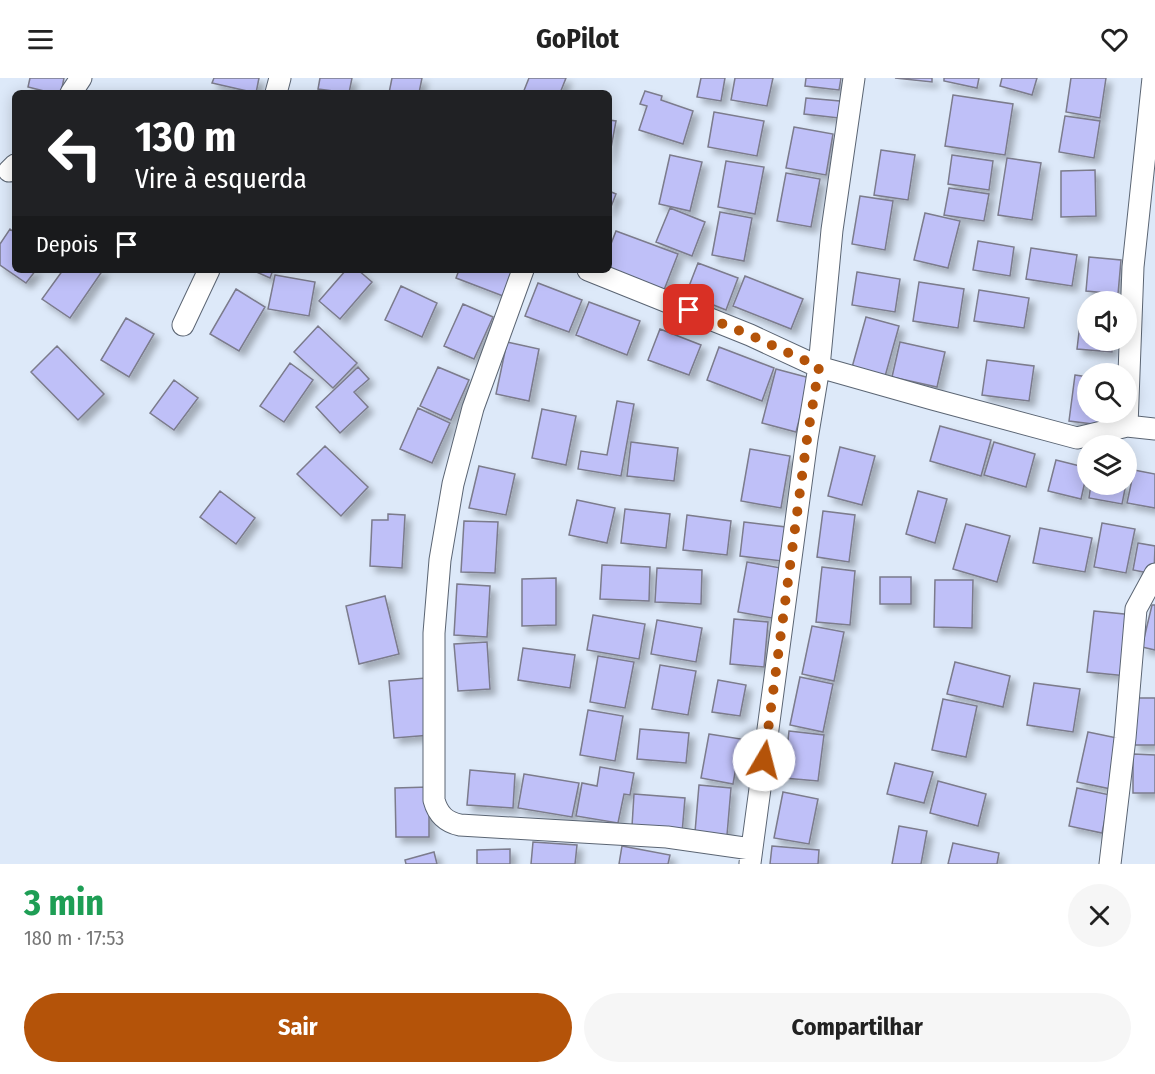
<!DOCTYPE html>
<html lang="pt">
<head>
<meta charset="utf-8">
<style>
	:root { --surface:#fff; --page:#f6f6f6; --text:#222; --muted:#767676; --accent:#b45309 }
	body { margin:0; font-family:"Fira Sans Condensed",sans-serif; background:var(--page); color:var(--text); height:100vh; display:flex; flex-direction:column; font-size:22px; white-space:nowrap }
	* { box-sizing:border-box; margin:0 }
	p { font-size:20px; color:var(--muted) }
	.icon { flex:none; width:33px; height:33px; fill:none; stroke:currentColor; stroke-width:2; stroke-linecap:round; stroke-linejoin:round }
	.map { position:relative; height:786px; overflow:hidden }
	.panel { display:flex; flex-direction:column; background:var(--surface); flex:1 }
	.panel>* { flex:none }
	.top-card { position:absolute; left:12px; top:12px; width:600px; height:183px; border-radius:9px; box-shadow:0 3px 15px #0003; background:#202124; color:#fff; overflow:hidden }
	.controls { position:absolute; left:1077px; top:213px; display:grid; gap:12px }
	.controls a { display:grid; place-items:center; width:60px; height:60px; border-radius:50%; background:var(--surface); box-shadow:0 3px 15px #0003; font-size:30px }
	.pin { position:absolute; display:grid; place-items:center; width:51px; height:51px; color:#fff; margin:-26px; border-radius:12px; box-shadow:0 3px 9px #0006 }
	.me { position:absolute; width:66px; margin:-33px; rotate:8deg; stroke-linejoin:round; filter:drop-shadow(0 0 4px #0008) }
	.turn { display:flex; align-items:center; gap:21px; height:126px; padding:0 24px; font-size:27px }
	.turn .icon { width:78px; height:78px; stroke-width:2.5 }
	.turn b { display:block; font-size:42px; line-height:51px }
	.then { display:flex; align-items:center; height:57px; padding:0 24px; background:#0003; gap:12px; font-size:22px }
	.round { display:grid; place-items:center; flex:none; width:63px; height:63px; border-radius:32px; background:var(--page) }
	.overview { display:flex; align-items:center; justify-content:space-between; height:102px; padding:0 24px }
	h1 { font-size:36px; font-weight:700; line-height:45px; color:#1e9e55 }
	.button { display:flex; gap:12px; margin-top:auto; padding:12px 24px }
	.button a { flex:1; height:69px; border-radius:36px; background:var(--accent); color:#fff; font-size:24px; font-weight:700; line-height:69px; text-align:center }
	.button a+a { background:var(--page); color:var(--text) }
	header { display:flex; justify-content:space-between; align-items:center; height:78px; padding:0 24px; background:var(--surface); font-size:27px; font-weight:700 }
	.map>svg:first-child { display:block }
</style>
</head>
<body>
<header><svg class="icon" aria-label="menu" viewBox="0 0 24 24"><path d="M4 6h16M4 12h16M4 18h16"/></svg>GoPilot<svg class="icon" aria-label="heart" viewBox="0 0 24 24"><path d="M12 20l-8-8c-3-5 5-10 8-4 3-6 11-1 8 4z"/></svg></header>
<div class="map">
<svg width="1155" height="786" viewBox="0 0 1155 786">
	<defs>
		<filter id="shadow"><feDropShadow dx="5.5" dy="5.5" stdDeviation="3" flood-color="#0004"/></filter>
	</defs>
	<rect width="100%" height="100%" fill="#dde9f9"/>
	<path fill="#bfc0f8" stroke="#7b7b8c" stroke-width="1.5" filter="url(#shadow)" d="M 30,0 L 64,0 L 61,15 L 52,15 L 28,9 Z
		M 214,0 L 259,0 L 256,15 L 212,5 Z
		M 320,0 L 352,0 L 349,15 L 318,11 Z
		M 392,0 L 422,0 L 419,15 L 389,15 Z
		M 529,0 L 566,0 L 560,15 L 523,15 Z
		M 701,0 L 725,0 L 721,23 L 697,19 Z
		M 735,0 L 773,0 L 767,28 L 731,22 Z
		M 806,0 L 841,0 L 839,12 L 805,8 Z
		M 895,0 L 932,0 L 932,4 Z
		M 944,0 L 979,0 L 977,10 L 944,3 Z
		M 1002,0 L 1037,0 L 1032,17 L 1000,8 Z
		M 1071,0 L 1106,0 L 1100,40 L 1066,34 Z
		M 645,13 L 662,18 L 661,22 L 693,33 L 683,66 L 639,52 L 647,28 L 640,26 Z
		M 953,17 L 1013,26 L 1005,77 L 945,68 Z
		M 806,20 L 840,23 L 839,40 L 804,36 Z
		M 714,34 L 764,43 L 757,78 L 708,69 Z
		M 1065,38 L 1100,43 L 1094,80 L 1059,74 Z
		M 609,42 L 616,43 L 609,81 Z
		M 794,49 L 833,56 L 826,97 L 786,90 Z
		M 881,72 L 915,77 L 908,122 L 874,117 Z
		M 670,77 L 702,84 L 690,133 L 659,126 Z
		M 952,77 L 993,83 L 989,112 L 948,106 Z
		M 1007,80 L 1041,85 L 1032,142 L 998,137 Z
		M 726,83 L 764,89 L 755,136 L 718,129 Z
		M 1095,92 L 1096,138 L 1061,139 L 1061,93 Z
		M 786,95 L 820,101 L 811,149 L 777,143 Z
		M 949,110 L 989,116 L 984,143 L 944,137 Z
		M 609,113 L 616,116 L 609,134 Z
		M 860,118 L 893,123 L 885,172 L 852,166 Z
		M 670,130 L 705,144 L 692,178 L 656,164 Z
		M 720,134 L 752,140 L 744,183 L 712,177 Z
		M 925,135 L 960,143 L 948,190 L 914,182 Z
		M 10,151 L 15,155 L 15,192 L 36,192 L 26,205 L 0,187 L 0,166 Z
		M 616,153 L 678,176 L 664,212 L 609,191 L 609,171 Z
		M 978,163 L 1014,169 L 1010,198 L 973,192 Z
		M 1031,170 L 1077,177 L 1072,208 L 1026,201 Z
		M 1089,179 L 1121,182 L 1118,216 L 1086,213 Z
		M 698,185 L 738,200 L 726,232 L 686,216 Z
		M 63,192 L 103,192 L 70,240 L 42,221 Z
		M 252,192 L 273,192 L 270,200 Z
		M 346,192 L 358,192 L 372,204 L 340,241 L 319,223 Z
		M 459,192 L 513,192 L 503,218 L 456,200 Z
		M 857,194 L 900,201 L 895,234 L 852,227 Z
		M 275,197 L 315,204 L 309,238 L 268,231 Z
		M 745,198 L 803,221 L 791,251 L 733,228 Z
		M 919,204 L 964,211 L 958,250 L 913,243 Z
		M 538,205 L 582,222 L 569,254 L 525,238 Z
		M 401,208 L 437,225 L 422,259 L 385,242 Z
		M 236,211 L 265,229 L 239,273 L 210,256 Z
		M 979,212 L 1029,220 L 1024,250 L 974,243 Z
		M 589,224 L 640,243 L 627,277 L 576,257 Z
		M 463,226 L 493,239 L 474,281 L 444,268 Z
		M 1082,229 L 1088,230 L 1088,262 L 1113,262 L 1112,274 L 1077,271 Z
		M 866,239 L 899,248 L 884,302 L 851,293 Z
		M 126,240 L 154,256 L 129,299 L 101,282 Z
		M 318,248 L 357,285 L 333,310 L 294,274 Z
		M 660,251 L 701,267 L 689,297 L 648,282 Z
		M 507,264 L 539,271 L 529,323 L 496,316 Z
		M 900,264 L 945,274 L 937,309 L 892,299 Z
		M 57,268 L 104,316 L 78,342 L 31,294 Z
		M 719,269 L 774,290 L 762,323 L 707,302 Z
		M 987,282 L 1034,288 L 1029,323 L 982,317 Z
		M 290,285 L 313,302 L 284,344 L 260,328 Z
		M 358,289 L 369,301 L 354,314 L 368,329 L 340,355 L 316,329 Z
		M 438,289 L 469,302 L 451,342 L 420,328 Z
		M 776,291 L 810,300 L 796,354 L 762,345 Z
		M 1075,297 L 1088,299 L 1088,334 L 1103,334 L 1101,347 L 1069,343 Z
		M 174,302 L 198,320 L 174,352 L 150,335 Z
		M 617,323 L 634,326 L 621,398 L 578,391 L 581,373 L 607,377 Z
		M 418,330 L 450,345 L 432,385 L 400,371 Z
		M 542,331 L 576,338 L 566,387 L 532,380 Z
		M 940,348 L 991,362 L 981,398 L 930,383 Z
		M 631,364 L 678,370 L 674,403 L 627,398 Z
		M 994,364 L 1035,376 L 1026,409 L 984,397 Z
		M 325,368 L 368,409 L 341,438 L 297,396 Z
		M 840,369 L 875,378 L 862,427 L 828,418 Z
		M 750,371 L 790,378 L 781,430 L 741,423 Z
		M 1056,382 L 1088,390 L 1081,421 L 1048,413 Z
		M 479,388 L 515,396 L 506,437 L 469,430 Z
		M 1134,392 L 1155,396 L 1155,430 L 1127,425 Z
		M 1091,406 L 1126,406 L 1122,426 L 1089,420 Z
		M 220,413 L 255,440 L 236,466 L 200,439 Z
		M 918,413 L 947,421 L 935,465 L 906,456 Z
		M 577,422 L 615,430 L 607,465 L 569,457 Z
		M 625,431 L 670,436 L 666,470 L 621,465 Z
		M 823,433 L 855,437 L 849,484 L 817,479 Z
		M 388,436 L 405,437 L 402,490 L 370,488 L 372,442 L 388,442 Z
		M 687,437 L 731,443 L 727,477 L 683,472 Z
		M 464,443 L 498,444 L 495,495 L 461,494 Z
		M 744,444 L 786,449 L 782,483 L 740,478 Z
		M 1102,445 L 1135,451 L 1126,495 L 1094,489 Z
		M 966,446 L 1010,458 L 997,504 L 953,491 Z
		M 1040,450 L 1092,460 L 1085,494 L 1033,485 Z
		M 1138,465 L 1155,468 L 1154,496 L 1133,492 Z
		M 747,484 L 781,490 L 772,540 L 738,534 Z
		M 602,487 L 650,489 L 649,523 L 600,521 Z
		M 822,489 L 855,493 L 850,547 L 816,544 Z
		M 657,490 L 702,492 L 701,526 L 655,524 Z
		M 880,499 L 911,499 L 911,526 L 880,526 Z
		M 556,500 L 556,547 L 522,548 L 522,501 Z
		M 935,502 L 973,502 L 972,550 L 934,549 Z
		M 457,506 L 490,508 L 487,559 L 454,557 Z
		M 385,518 L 399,576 L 359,586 L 346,528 Z
		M 1152,527 L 1155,527 L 1155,572 L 1142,569 Z
		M 1094,533 L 1134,537 L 1127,598 L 1087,594 Z
		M 593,537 L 645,546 L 639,581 L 587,572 Z
		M 734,541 L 768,544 L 764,589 L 730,586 Z
		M 657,542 L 702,550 L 696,584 L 651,576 Z
		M 812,548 L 844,554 L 834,603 L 802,596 Z
		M 487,564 L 490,611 L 458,613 L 454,566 Z
		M 523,570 L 575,577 L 570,610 L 518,602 Z
		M 598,578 L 634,584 L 625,630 L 590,624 Z
		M 955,584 L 1010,598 L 1003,629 L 947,616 Z
		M 660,587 L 696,593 L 688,637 L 652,631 Z
		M 800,599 L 833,606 L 823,654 L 790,647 Z
		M 426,600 L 431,657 L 394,660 L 389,603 Z
		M 718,602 L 746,607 L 740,638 L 712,634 Z
		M 1034,605 L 1080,611 L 1073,654 L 1027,647 Z
		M 1135,620 L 1155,620 L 1155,667 L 1134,667 Z
		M 943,621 L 977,628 L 966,679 L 932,672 Z
		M 588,632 L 623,638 L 615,683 L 580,677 Z
		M 640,651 L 689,655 L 686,685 L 637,681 Z
		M 789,653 L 824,657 L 818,703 L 784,700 Z
		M 1088,654 L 1122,661 L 1111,711 L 1077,704 Z
		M 709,656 L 741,661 L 733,706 L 701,700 Z
		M 1133,676 L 1155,677 L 1155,715 L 1133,715 Z
		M 895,685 L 933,694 L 924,725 L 887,716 Z
		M 600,689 L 634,695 L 630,717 L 624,716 L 618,745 L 576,738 L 582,705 L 597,708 Z
		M 470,692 L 515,696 L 513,730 L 467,727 Z
		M 524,696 L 579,705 L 572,739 L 518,730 Z
		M 938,703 L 986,716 L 978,748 L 930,735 Z
		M 699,707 L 731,710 L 727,757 L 695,754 Z
		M 429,709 L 429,759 L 396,759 L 395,710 Z
		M 1077,710 L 1110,717 L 1102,755 L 1069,748 Z
		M 783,714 L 818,721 L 809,766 L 774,760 Z
		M 634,716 L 685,720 L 682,755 L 632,748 Z
		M 899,748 L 927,753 L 921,786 L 892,786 Z
		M 533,764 L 577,767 L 575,786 L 531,786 Z
		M 953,765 L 999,775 L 997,786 L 948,786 Z
		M 622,768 L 670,777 L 668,786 L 619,786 Z
		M 772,768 L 819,772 L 818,786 L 770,786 Z
		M 510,771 L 510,786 L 477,786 L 477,772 Z
		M 434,774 L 437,786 L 406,786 L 405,782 Z"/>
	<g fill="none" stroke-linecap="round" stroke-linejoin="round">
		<g stroke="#5b6573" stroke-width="23">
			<path id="street" d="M 71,15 L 81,0
				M 276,15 L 280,0
				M 9,93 L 15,87
				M 523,192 L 473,330 L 453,406 L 440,482 L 434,555 L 434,722 C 438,737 446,744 460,747 L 667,759 L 751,771
				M 588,192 L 750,257 L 819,289 L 932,321 L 1077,360 L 1127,348 L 1155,351
				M 183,247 L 209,192
				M 1127,348 L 1133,189 L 1153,0
				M 750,785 L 807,361 L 819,289 L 832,152 L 854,0
				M 1110,786 L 1125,660 L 1136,531 L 1155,496"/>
		</g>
		<use href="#street" stroke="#fff" stroke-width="21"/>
	</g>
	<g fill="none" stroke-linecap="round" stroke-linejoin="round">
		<path stroke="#b45309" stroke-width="10" stroke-dasharray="0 18" d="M 689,232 L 750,257 L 819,289 L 807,361 L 764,682"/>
	</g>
</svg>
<div class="controls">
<a><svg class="icon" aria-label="sound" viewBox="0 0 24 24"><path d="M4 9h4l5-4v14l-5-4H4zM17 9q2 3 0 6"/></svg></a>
<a><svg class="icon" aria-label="search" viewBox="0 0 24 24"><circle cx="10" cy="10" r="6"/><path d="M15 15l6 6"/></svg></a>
<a><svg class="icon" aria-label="layers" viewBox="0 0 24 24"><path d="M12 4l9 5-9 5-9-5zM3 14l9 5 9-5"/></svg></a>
</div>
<div class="pin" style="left:689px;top:232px;background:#d93025"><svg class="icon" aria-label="arrive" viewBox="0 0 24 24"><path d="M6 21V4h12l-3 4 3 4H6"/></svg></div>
<svg class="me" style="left:764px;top:682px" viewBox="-20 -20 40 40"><circle r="19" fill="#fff"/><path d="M0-13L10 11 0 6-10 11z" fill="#b45309"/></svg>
<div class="top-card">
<div class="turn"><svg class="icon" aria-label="left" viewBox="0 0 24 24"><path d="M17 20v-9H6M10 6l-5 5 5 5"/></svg><div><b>130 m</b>Vire à esquerda</div></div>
<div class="then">Depois<svg class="icon" aria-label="arrive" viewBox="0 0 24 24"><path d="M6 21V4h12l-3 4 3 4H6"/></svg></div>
</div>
</div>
<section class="panel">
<div class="overview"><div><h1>3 min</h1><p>180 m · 17:53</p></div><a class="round"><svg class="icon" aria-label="close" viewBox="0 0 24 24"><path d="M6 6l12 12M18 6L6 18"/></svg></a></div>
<div class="button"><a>Sair</a><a>Compartilhar</a></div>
</section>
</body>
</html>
